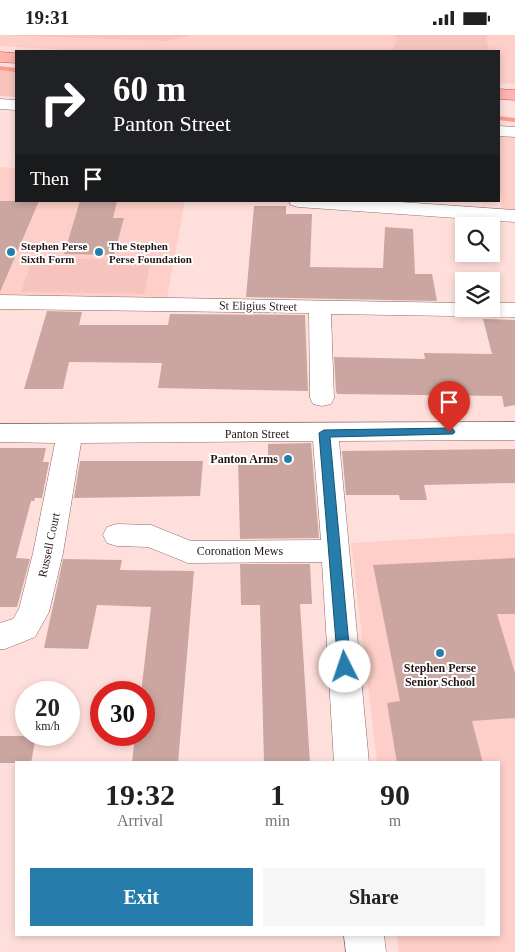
<!DOCTYPE html>
<html lang="en">
<head>
<meta charset="utf-8">
<style>
	:root { --surface:#fff; --page:#f6f6f6; --text:#222; --muted:#767676; --accent:#267dac }
	body { margin:0; font-family:Georgia,serif; background:var(--page); color:var(--text); height:100vh; display:flex; flex-direction:column; font-size:19px; white-space:nowrap }
	* { box-sizing:border-box; margin:0 }
	p { font-size:16px; color:var(--muted) }
	.icon { flex:none; width:28px; height:28px; fill:none; stroke:currentColor; stroke-width:2; stroke-linecap:round; stroke-linejoin:round }
	.map { position:relative; flex:1; overflow:hidden }
	.details { position:absolute; left:15px; top:726px; width:485px; height:175px; display:flex; flex-direction:column; background:var(--surface); border-radius:0px; box-shadow:0 2px 8px #0003 }
	.details>* { flex:none }
	.hud { position:absolute; left:15px; top:15px; width:485px; height:152px; border-radius:0px; box-shadow:0 2px 8px #0003; background:#202124; color:#fff; overflow:hidden }
	.controls { position:absolute; left:455px; top:182px; display:grid; gap:10px }
	.controls a { display:grid; place-items:center; width:45px; height:45px; border-radius:0px; background:var(--surface); box-shadow:0 2px 8px #0003; font-size:25px }
	.speed { position:absolute; left:15px; top:646px; display:flex; gap:10px; font-size:25px; font-weight:700; text-align:center }
	.speed>* { display:grid; place-content:center; width:65px; height:65px; border-radius:50%; background:var(--surface); box-shadow:0 2px 8px #0003; line-height:1 }
	.speed small { font-size:12px; font-weight:400 }
	.speed .limit { border:8px solid #d22; background:#fff; color:#111 }
	.pin { position:absolute; display:grid; place-items:center; width:42px; height:42px; color:#fff; margin:-51px -21px; border-radius:50% 50% 50% 0; rotate:-45deg; box-shadow:0 0 5px #0007 }
	.pin .icon { rotate:45deg }
	.me { position:absolute; width:55px; margin:-28px; rotate:356deg; stroke-linejoin:round; filter:drop-shadow(0 0 4px #0008) }
	.turn { display:flex; align-items:center; gap:18px; height:105px; padding:0 15px; font-size:22px }
	.turn .icon { width:65px; height:65px; stroke-width:2.5 }
	.turn b { display:block; font-size:35px; line-height:42px }
	.then { display:flex; align-items:center; height:48px; padding:0 15px; background:#0003; gap:10px; font-size:19px }
	.eta { display:flex; justify-content:space-evenly; align-items:center; height:85px; text-align:center }
	.eta b { font-size:30px; font-weight:700; line-height:35px }
	.primary-button { display:flex; gap:10px; margin-top:auto; padding:10px 15px }
	.primary-button a { flex:1; height:58px; border-radius:0px; background:var(--accent); color:#fff; font-size:20px; font-weight:700; line-height:58px; text-align:center }
	.primary-button a+a { background:var(--page); color:var(--text) }
	.status { display:flex; justify-content:space-between; align-items:center; height:35px; padding:0 25px; background:var(--surface); direction:ltr }
	.status svg { height:14px; fill:currentColor }
	.map>svg:first-child { display:block }
</style>
</head>
<body>
<div class="status"><b>19:31</b><svg viewBox="0 0 49 12"><path d="M0 12V9h3v3zM5 12V6h3v6zM10 12V3h3v9zM15 12V0h3v12zM26 1h20v11H26zM47 4h2v5h-2z"/></svg></div>
<div class="map">
<svg width="515" height="917" viewBox="0 0 515 917">
	<rect width="100%" height="100%" fill="#ffdfdb"/>
	<path fill="#fecfc8" d="M 0,0 L 515,0 L 515,49 L 499,48 L 499,16 L 83,16 L 0,11 Z
		M 499,101 L 515,101 L 515,176 L 502,175 L 499,148 Z
		M 0,132 L 16,133 L 16,166 L 185,166 L 167,262 L 0,260 Z
		M 515,498 L 515,917 L 399,917 L 397,900 L 499,900 L 499,728 L 377,727 L 351,508 Z"/>
	<path fill="#f7c4bd" d="M 0,0 L 192,0 L 166,6 Z
		M 395,0 L 486,0 L 489,16 L 392,16 L 397,5 Z
		M 0,34 L 16,36 L 16,62 L 0,61 Z
		M 33,223 L 151,225 L 144,259 L 21,257 Z"/>
	<g fill="none" stroke-linecap="round" stroke-linejoin="round">
		<path fill="#fb9b8f" fill-rule="evenodd" d="M 0,31 L 16,33 L 16,37 L 0,35 Z
			M 499,81 L 515,83 L 515,87 L 499,85 Z"/>
	</g>
	<path fill="#cba6a1" d="M 0,166 L 39,166 L 0,257 Z
		M 80,166 L 117,166 L 113,183 L 124,183 L 114,220 L 64,219 Z
		M 254,171 L 286,171 L 286,179 L 312,179 L 310,232 L 383,233 L 385,192 L 413,194 L 415,239 L 432,239 L 437,266 L 246,262 Z
		M 47,276 L 82,277 L 79,290 L 168,290 L 170,279 L 305,280 L 308,356 L 158,353 L 162,328 L 69,327 L 63,354 L 24,354 Z
		M 483,284 L 515,285 L 515,370 L 504,372 L 502,361 L 337,359 L 336,356 L 334,322 L 425,324 L 424,318 L 492,319 Z
		M 311,408 L 319,503 L 240,504 L 238,425 L 268,425 L 268,409 Z
		M 0,413 L 46,413 L 43,427 L 49,427 L 42,463 L 35,463 L 34,466 L 31,466 L 16,523 L 30,524 L 17,572 L 0,572 Z
		M 515,414 L 515,448 L 424,450 L 427,465 L 400,465 L 399,460 L 346,460 L 342,416 Z
		M 80,426 L 203,426 L 200,461 L 74,463 Z
		M 515,523 L 515,579 L 497,579 L 515,638 L 515,683 L 472,686 L 483,728 L 397,728 L 387,668 L 400,666 L 373,530 Z
		M 63,524 L 122,525 L 120,535 L 194,536 L 178,728 L 132,728 L 135,700 L 144,700 L 144,658 L 141,658 L 151,572 L 97,570 L 88,614 L 44,613 Z
		M 240,529 L 310,529 L 312,569 L 300,569 L 310,728 L 264,728 L 260,570 L 241,570 Z
		M 0,701 L 36,701 L 31,728 L 0,728 Z"/>
	<g fill="none" stroke-linecap="round" stroke-linejoin="round">
		<g stroke="#8c6a66" stroke-width="1">
			<path id="minor" d="M 0,64 L 16,65 L 16,75 L 0,74 Z
				M 499,91 L 515,92 L 515,102 L 499,101 Z
				M 289,166 L 386,166 L 515,175 L 515,187 L 298,172 L 291,170 Z
				M 0,260 L 464,268 L 464,274 L 491,274 L 491,268 L 515,268 L 515,282 L 331,279 L 334,363 L 331,369 L 322,371 L 313,369 L 310,363 L 309,278 L 0,274 Z
				M 515,387 L 515,405 L 339,406 L 369,728 L 334,728 L 322,527 L 188,528 L 148,512 L 117,511 L 107,508 L 103,500 L 107,492 L 117,489 L 151,490 L 191,506 L 321,505 L 313,406 L 81,408 L 63,518 L 49,577 L 35,602 L 5,614 L 0,614 L 0,588 L 13,584 L 19,574 L 33,518 L 55,408 L 0,407 L 0,389 Z
				M 344,900 L 384,900 L 386,917 L 346,917 Z"/>
		</g>
		<g stroke="#b25c53" stroke-width="1">
			<path id="major" d="M 0,17 L 16,18 L 16,28 L 0,27 Z
				M 499,54 L 515,55 L 515,65 L 499,64 Z"/>
		</g>
		<use href="#minor" fill="#fff" fill-rule="evenodd"/>
		<use href="#major" fill="#feb3ac" fill-rule="evenodd"/>
	</g>
	<path fill="#267dac" stroke="#195170" d="M 449,393 L 453,394 L 455,397 L 453,399 L 330,402 L 351,632 L 349,636 L 345,637 L 340,636 L 338,632 L 319,398 L 324,395 Z"/>
	<g fill="#267dac" stroke="#fff" stroke-width="2">
		<circle cx="11" cy="217" r="5"/>
		<circle cx="99" cy="217" r="5"/>
		<circle cx="288" cy="424" r="5"/>
		<circle cx="440" cy="618" r="5"/>
	</g>
	<g text-anchor="middle" stroke-width="4" stroke-linejoin="round" paint-order="stroke">
		<g font-size="11" font-weight="bold" fill="#241715" stroke="#fff" text-anchor="start">
			<text x="21" y="215">Stephen Perse<tspan x="21" dy="13">Sixth Form</tspan></text>
			<text x="109" y="215">The Stephen<tspan x="109" dy="13">Perse Foundation</tspan></text>
		</g>
		<g font-size="12" fill="#241715" stroke="#fff">
			<text transform="translate(258 271) rotate(1)" y="4">St Eligius Street</text>
			<text x="257" y="403">Panton Street</text>
			<text transform="translate(49 510) rotate(-78)" y="4">Russell Court</text>
			<text x="240" y="520">Coronation Mews</text>
		</g>
		<g font-size="12" font-weight="bold" fill="#241715" stroke="#fff" text-anchor="end">
			<text x="278" y="428">Panton Arms</text>
			<text x="440" y="637" text-anchor="middle">Stephen Perse<tspan x="440" dy="14">Senior School</tspan></text>
		</g>
	</g>
</svg>
<div class="controls">
<a><svg class="icon" aria-label="search" viewBox="0 0 24 24"><circle cx="10" cy="10" r="6"/><path d="M15 15l6 6"/></svg></a>
<a><svg class="icon" aria-label="layers" viewBox="0 0 24 24"><path d="M12 4l9 5-9 5-9-5zM3 14l9 5 9-5"/></svg></a>
</div>
<div class="speed"><div>20<small>km/h</small></div><div class="limit">30</div></div>
<div class="pin" style="left:449px;top:397px;background:#d93025"><svg class="icon" aria-label="arrive" viewBox="0 0 24 24"><path d="M6 21V4h12l-3 4 3 4H6"/></svg></div>
<svg class="me" style="left:345px;top:632px" viewBox="-20 -20 40 40"><circle r="19" fill="#fff"/><path d="M0-13L10 11 0 6-10 11z" fill="#267dac"/></svg>
<div class="hud">
<div class="turn"><svg class="icon" aria-label="right" viewBox="0 0 24 24"><path d="M7 20v-9h11M14 6l5 5-5 5"/></svg><div><b>60 m</b>Panton Street</div></div>
<div class="then">Then<svg class="icon" aria-label="arrive" viewBox="0 0 24 24"><path d="M6 21V4h12l-3 4 3 4H6"/></svg></div>
</div>
<section class="details">
<div class="eta">
<div><b>19:32</b><p>Arrival</p></div>
<div><b>1</b><p>min</p></div>
<div><b>90</b><p>m</p></div>
</div>
<div class="primary-button"><a>Exit</a><a>Share</a></div>
</section>
</div>
</body>
</html>
